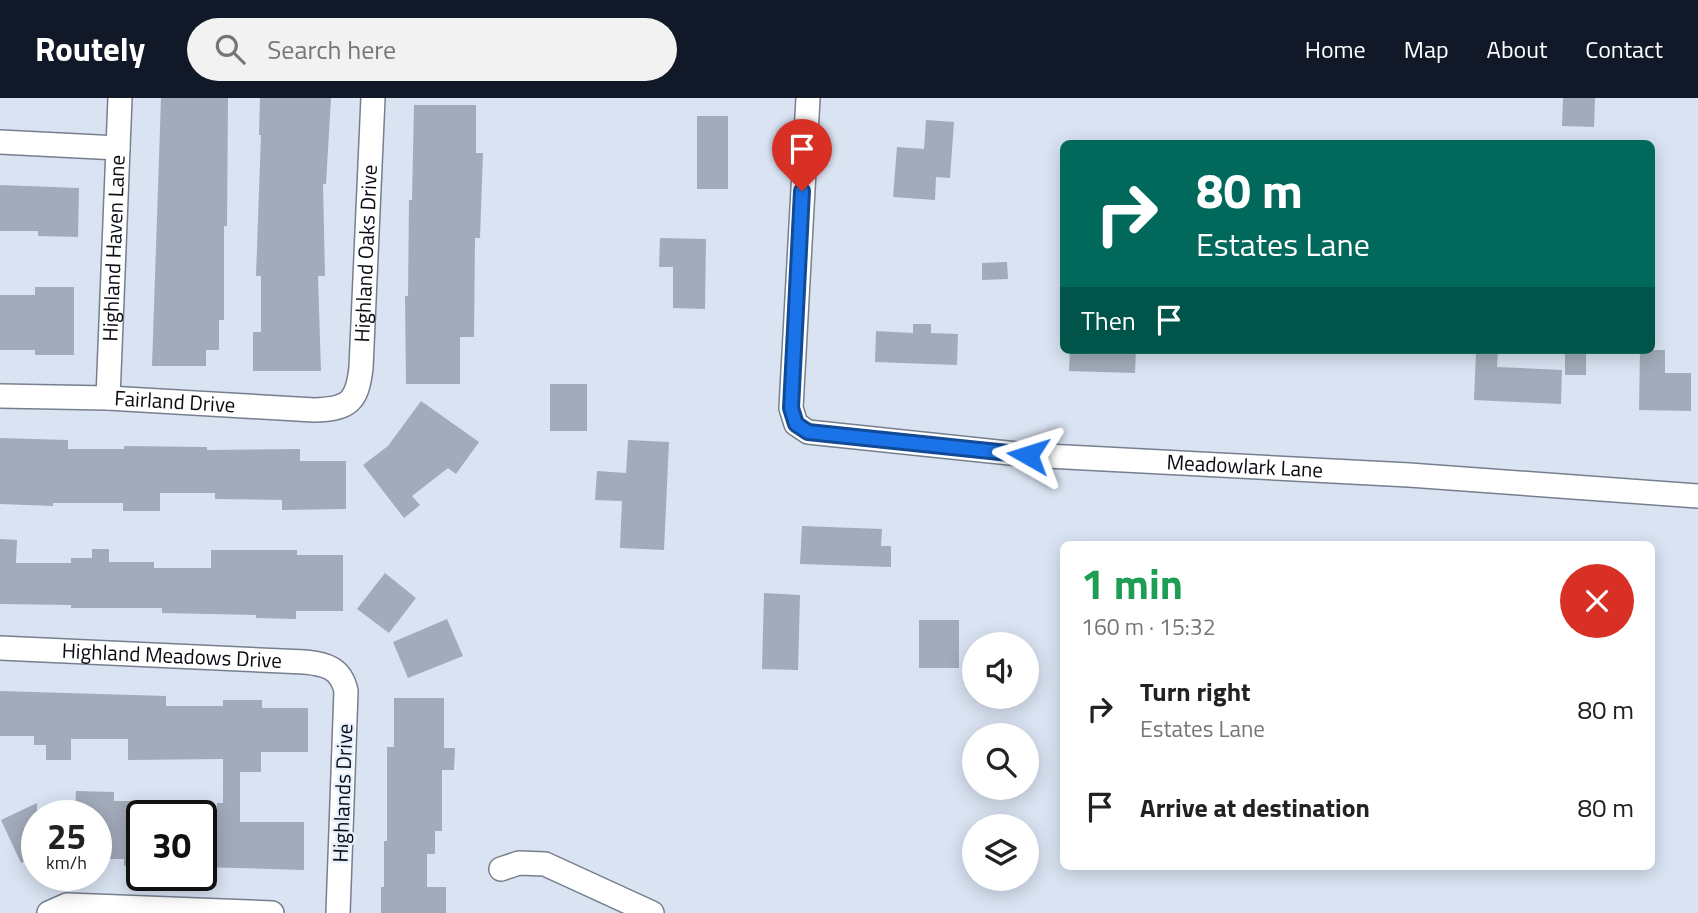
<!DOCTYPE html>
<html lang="en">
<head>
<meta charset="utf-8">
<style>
	:root { --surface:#fff; --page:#f2f2f2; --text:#222; --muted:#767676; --accent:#111827 }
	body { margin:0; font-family:"Titillium Web",sans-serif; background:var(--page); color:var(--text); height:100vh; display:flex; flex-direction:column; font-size:26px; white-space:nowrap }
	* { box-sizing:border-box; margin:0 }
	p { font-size:23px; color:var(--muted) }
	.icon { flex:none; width:38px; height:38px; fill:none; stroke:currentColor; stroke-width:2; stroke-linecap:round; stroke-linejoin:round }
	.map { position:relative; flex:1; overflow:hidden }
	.sheet { position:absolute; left:1060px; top:443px; width:595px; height:329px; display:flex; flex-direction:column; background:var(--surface); border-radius:10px; box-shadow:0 4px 18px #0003 }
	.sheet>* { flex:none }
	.top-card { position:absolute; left:1060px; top:42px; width:595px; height:214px; border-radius:10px; box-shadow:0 4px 18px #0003; background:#00695c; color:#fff; overflow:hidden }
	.tools { position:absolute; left:962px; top:534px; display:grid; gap:14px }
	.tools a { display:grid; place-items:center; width:77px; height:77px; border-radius:50%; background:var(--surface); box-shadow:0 4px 18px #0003; font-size:35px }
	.speed { position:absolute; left:21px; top:702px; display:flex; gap:14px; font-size:35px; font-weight:700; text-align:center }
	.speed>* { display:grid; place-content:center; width:91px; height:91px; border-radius:50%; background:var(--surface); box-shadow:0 4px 18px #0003; line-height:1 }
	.speed small { font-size:18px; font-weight:400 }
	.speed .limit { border:4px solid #111; border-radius:10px; background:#fff; color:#111 }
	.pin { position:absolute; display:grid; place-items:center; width:60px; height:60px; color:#fff; margin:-72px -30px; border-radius:50% 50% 50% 0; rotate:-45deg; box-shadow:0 0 7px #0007 }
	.pin .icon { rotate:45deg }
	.me { position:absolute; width:77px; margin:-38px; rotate:276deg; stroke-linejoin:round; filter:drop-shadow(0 0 5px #0008) }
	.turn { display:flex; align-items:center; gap:24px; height:147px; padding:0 21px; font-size:32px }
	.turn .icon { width:91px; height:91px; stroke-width:2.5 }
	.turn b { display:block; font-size:49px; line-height:60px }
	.then { display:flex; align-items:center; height:66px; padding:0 21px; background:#0003; gap:14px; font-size:26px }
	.round { display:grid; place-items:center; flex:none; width:74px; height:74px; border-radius:37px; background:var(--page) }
	.head { display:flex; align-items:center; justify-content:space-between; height:119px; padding:0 21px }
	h1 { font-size:42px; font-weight:700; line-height:52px; color:#1e9e55 }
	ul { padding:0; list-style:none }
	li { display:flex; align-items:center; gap:21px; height:98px; padding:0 21px }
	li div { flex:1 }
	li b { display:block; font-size:26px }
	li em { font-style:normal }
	header { display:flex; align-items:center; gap:42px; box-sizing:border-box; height:98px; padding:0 35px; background:var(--accent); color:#fff }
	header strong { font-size:33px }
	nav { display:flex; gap:38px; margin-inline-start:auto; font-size:24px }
	.search { width:490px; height:63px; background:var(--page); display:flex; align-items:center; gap:18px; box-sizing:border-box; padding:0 24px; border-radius:38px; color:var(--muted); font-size:26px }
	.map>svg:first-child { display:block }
</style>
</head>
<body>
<header>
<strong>Routely</strong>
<div class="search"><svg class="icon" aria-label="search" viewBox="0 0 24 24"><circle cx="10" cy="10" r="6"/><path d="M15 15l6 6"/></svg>Search here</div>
<nav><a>Home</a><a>Map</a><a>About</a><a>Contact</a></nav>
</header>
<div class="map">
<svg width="1698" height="815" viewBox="0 0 1698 815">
	<rect width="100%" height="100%" fill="#d9e3f2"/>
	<path fill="#a2abba" d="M 161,0 L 228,0 L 227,128 L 224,128 L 224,222 L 219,222 L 219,252 L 206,252 L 206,268 L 152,268 Z
		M 260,0 L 331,0 L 326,86 L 323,86 L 325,178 L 318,178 L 321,273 L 253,273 L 253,234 L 261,234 L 261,178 L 256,178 L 261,37 L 259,37 Z
		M 1563,0 L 1595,0 L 1594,29 L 1562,28 Z
		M 414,7 L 476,7 L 476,55 L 483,55 L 480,140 L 475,140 L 474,239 L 460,239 L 460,286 L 406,286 L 405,198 L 408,198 L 409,102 L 412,102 Z
		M 697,18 L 728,18 L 728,91 L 697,91 Z
		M 926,22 L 954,24 L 950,80 L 936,79 L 935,102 L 893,99 L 897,49 L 924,51 Z
		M 0,87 L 79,90 L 78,139 L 38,138 L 38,133 L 0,133 Z
		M 660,140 L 706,141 L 705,211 L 673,210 L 673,169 L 659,169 Z
		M 1007,164 L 1008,181 L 982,182 L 982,165 Z
		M 35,189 L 74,189 L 74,257 L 35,257 L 35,252 L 0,252 L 0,197 L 35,197 Z
		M 913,226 L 931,226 L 931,235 L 958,236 L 957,267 L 875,264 L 876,233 L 913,235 Z
		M 1070,252 L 1136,252 L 1135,275 L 1069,273 Z
		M 1640,252 L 1665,252 L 1665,275 L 1691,275 L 1691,313 L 1639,312 Z
		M 1476,253 L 1498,254 L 1497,269 L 1562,272 L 1561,306 L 1474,302 Z
		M 1565,255 L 1586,256 L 1586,277 L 1565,277 Z
		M 550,286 L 587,286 L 587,333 L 550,333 Z
		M 421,303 L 479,344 L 456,376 L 448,370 L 412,398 L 420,407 L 404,420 L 363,367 L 388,348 Z
		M 0,340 L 68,342 L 68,351 L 124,351 L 124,348 L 207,349 L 207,352 L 300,351 L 300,363 L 346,363 L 346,411 L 282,412 L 282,402 L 215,401 L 215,395 L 160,395 L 160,413 L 123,413 L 123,405 L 53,405 L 53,408 L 0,406 Z
		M 628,342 L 669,344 L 664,452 L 620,450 L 622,403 L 595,402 L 597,373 L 626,375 Z
		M 802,428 L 882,431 L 881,448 L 891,448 L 891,469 L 800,466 Z
		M 0,441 L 17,442 L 16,465 L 71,465 L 71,460 L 92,460 L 92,451 L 109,451 L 109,464 L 154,464 L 154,470 L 211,470 L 211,452 L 297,452 L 297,457 L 343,457 L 343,513 L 296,513 L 296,521 L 256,520 L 256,517 L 162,515 L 162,510 L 71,510 L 71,507 L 0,506 Z
		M 385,475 L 416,500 L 389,535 L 357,511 Z
		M 764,495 L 800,497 L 798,572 L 762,571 Z
		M 447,521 L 463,558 L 408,580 L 393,544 Z
		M 919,522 L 959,522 L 959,570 L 919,570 Z
		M 0,593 L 166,598 L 166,608 L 223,608 L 223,602 L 262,602 L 262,610 L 308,610 L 308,654 L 261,654 L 261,674 L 240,674 L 240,724 L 304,724 L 304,772 L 201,769 L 201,724 L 217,724 L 217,705 L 223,705 L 223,661 L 128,662 L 128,641 L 71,641 L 71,662 L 46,662 L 46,647 L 34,647 L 34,638 L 0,638 Z
		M 394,600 L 444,600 L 444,650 L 455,650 L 454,672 L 442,672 L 442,733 L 435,733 L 435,756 L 427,756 L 427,789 L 446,789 L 446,815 L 381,815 L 381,789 L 384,789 L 384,743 L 387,743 L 387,649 L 394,649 Z
		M 76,693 L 114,694 L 114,703 L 142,703 L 142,768 L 124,768 L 124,761 L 96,761 L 96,718 L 75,718 Z
		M 37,705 L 37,757 L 21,765 L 1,722 Z"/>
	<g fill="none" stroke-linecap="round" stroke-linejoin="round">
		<g stroke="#767f8d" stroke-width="26">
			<g id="minor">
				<path id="s1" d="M 808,0 L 791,310 L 796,326 L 808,334 L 1028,357 L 1409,377 L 1698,398"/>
				<path d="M 0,44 L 118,50"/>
				<path id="s2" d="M 0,298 L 108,300 L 314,312 C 349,311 357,304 361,270 L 373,0"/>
				<path id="s3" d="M 108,300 L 120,0"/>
				<path id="s4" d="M 0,550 L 305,564 C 326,566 341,570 346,593 L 338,815"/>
				<path d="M 501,771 L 519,765 L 545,766 L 652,815"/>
				<path d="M 49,815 L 67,807 L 272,815"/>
			</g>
		</g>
		<use href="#minor" stroke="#fff" stroke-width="23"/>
	</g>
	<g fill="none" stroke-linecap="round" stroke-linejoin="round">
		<g stroke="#114b97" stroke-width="18">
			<path id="route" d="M 802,93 L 791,310 L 796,326 L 808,334 L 1028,357"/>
		</g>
		<use href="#route" stroke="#1a73e8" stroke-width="12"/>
	</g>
	<g text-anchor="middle" stroke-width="5" stroke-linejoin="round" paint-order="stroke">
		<g font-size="21" fill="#090c11" stroke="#e8f0fd">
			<text dy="7" stroke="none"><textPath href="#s3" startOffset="150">Highland Haven Lane</textPath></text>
			<text dy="7" stroke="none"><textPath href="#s2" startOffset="502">Highland Oaks Drive</textPath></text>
			<text dy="7" stroke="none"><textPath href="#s2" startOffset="175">Fairland Drive</textPath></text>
			<text dy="7" stroke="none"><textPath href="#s1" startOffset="780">Meadowlark Lane</textPath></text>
			<text dy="7" stroke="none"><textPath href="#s4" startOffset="172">Highland Meadows Drive</textPath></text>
			<text transform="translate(343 695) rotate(-88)" y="7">Highlands Drive</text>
		</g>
	</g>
</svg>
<div class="tools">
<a><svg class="icon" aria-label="sound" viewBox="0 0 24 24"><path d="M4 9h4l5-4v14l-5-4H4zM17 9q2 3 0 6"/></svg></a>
<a><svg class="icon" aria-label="search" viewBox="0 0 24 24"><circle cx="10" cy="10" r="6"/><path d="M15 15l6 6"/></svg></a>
<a><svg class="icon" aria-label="layers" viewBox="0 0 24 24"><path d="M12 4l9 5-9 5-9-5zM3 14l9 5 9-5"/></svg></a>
</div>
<div class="speed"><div>25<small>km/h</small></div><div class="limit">30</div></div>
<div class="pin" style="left:802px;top:93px;background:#d93025"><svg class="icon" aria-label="arrive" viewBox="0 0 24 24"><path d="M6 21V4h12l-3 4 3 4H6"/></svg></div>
<svg class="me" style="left:1028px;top:357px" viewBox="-20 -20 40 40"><path d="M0-17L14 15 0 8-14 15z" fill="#1a73e8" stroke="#fff" stroke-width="4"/></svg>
<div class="top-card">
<div class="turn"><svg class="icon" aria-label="right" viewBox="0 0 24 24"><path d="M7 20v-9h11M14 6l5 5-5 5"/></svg><div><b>80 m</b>Estates Lane</div></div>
<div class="then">Then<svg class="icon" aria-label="arrive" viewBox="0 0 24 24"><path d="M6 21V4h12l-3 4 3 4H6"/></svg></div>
</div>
<section class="sheet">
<div class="head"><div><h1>1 min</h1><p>160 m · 15:32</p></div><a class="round" style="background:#d93025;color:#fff"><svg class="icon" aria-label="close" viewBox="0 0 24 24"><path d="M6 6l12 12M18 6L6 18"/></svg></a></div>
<ul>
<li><svg class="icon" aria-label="right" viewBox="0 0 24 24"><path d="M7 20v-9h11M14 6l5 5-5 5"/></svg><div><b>Turn right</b><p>Estates Lane</p></div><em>80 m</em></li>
<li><svg class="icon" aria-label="arrive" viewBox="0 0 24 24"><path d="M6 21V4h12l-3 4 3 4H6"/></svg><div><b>Arrive at destination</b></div><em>80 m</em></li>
</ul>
</section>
</div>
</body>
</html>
